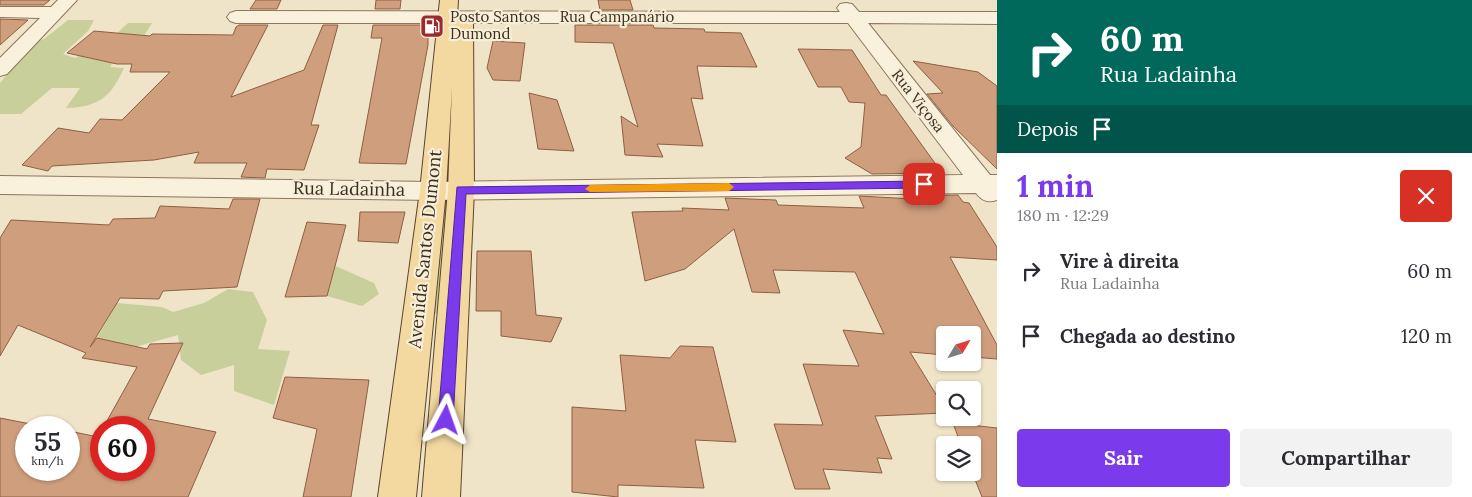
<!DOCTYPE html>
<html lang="pt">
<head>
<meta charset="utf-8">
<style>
	:root { --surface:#fff; --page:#f2f2f3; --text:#2b2b33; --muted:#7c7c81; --accent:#7c3aed }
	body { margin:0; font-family:Lora,serif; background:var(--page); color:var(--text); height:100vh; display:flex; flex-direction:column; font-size:19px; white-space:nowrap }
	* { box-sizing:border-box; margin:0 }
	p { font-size:16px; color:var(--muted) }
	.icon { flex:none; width:28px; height:28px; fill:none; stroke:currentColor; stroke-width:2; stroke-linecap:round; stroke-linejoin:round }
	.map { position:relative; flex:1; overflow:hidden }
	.side { display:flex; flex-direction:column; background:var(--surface); width:475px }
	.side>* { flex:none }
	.hud { background:#00695c; color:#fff; overflow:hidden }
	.needle { width:32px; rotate:52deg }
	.buttons { position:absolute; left:936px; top:326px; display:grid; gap:10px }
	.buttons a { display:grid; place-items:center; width:45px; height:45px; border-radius:5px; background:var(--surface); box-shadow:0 1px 4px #0004; font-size:25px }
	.speed { position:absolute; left:15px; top:416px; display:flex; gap:10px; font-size:25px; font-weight:700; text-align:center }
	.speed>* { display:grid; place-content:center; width:65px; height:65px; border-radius:50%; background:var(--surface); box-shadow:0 1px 4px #0004; line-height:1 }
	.speed small { font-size:12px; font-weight:400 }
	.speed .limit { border:8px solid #d22; background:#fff; color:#111 }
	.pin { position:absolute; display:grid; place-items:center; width:42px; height:42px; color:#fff; margin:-21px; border-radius:10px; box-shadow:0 2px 8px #0006 }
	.me { position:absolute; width:55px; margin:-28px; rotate:4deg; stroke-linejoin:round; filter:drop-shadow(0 0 4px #0008) }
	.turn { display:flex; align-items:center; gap:18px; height:105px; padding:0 20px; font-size:22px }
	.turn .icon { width:65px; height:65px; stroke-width:2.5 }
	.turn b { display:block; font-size:35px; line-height:42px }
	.then { display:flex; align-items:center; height:48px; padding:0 20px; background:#0003; gap:10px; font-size:19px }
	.round { display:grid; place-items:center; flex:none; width:52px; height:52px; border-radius:5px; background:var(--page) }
	.summary { display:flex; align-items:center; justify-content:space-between; height:85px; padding:0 20px }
	h1 { font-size:30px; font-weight:700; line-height:38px; color:var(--accent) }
	.cta { display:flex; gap:10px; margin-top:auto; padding:10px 20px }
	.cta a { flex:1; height:58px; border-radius:5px; background:var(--accent); color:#fff; font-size:20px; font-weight:700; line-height:58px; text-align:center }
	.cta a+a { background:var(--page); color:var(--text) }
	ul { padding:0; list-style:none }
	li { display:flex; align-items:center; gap:15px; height:65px; padding:0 20px }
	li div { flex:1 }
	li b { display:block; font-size:19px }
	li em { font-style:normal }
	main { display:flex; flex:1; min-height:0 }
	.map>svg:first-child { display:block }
</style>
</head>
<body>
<main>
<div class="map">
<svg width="997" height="497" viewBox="0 0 997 497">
	<rect width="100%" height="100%" fill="#f0e4c8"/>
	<path fill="#c9cf9b" d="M 68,20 L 94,20 L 88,31 L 63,54 L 75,58 L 86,53 L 98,51 L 128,23 L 152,23 L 134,52 L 121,51 L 110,67 L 124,68 C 111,97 99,107 66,108 L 80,88 L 52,88 L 21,114 L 0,114 L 0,83 L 32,42 L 44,39 Z
		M 442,213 L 450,214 L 443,315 L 433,313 Z
		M 329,263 L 374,283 L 379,294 L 362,306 L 327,296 Z
		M 228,289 L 253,292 L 267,320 L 258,349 L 290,351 L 274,405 L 234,391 L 234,365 L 201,375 L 181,360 L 178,335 L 135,347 L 97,338 L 117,303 L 162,307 L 173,312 L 204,303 Z"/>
	<path fill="#cf9f7d" stroke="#8d5f41" d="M 0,0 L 50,0 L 44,5 L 0,5 Z
		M 256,0 L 281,0 L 277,9 L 250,9 Z
		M 376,0 L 401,0 L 400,9 L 375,9 Z
		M 598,0 L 630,0 L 633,10 L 600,10 Z
		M 0,19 L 28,20 L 0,45 Z
		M 239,25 L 268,25 L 231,97 L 304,70 L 323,25 L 338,25 L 311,125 L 319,125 L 304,170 L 267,169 L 265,178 L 241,177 L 247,163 L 194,163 L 199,152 L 154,160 L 52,166 L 48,171 L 22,165 L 58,128 L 89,133 L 100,119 L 122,120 L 170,72 L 130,72 L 132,64 L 117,64 L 67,53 L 94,31 L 150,36 L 152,34 L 233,35 L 236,27 Z
		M 373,25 L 428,25 L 428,45 L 406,164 L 359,163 L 382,38 L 371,38 Z
		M 575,25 L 653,25 L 654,28 L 704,29 L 705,32 L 741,33 L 757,67 L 697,66 L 703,99 L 691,98 L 703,146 L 657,144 L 663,157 L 625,155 L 621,116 L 638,127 L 613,43 L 575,42 Z
		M 493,41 L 525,43 L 520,81 L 493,80 L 487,68 Z
		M 798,49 L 852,50 L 881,95 L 886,95 L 942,173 L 872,174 L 845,158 L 861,147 L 865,103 L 849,102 L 841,87 L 818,87 Z
		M 913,61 L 978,72 L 997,86 L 997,169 L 953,126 L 927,94 L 943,93 Z
		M 529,93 L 557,100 L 574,151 L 538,149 Z
		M 958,195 L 963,202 L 969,203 L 997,247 L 997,260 L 950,257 L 997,345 L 997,359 L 972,357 L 972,335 L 945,335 L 945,355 L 910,352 L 945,409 L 945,413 L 875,416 L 892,459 L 877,458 L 882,473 L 823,469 L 830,489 L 795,489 L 774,424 L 823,425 L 803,364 L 859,366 L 843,330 L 884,334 L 855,272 L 773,270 L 780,293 L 752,292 L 734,229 L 685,269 L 645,281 L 632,212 L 683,211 L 682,208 L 729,210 L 725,198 L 776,200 L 778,205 L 864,208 L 859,196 L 914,199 L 908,196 Z
		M 233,199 L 260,199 L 237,287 L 163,291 L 159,299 L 120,298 L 90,347 L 97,338 L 147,349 L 150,344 L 183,343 L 148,419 L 216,432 L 188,497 L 0,497 L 0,418 L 51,428 L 26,428 L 26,470 L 69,470 L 69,431 L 98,437 L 101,431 L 101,470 L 144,470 L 144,428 L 103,428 L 137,367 L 82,358 L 86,353 L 18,325 L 0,356 L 0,238 L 11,220 L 109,225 L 113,219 L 155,218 L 160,206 L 229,209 Z
		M 360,212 L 405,212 L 398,243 L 358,241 Z
		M 307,222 L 346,225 L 327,296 L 285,297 Z
		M 477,251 L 531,251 L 536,315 L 562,318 L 551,342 L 501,336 L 501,311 L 476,311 Z
		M 680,346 L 713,347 L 736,442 L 695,440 L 704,488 L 618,485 L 618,497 L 572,492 L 572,407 L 626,411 L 620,355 L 670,358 Z
		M 285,377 L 369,380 L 351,497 L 303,497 L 317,429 L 273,418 Z
		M 953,423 L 997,428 L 997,497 L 982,497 L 972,472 L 972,445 L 961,445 Z"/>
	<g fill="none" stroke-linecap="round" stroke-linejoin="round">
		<g stroke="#8d765c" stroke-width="2">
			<path id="street" d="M 58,0 L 77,0 L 7,74 L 0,76 L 0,58 L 40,18 L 0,17 L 0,7 L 51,7 Z
				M 846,3 L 852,4 L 859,12 L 997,12 L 997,24 L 868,23 L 990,175 L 997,175 L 997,200 C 988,203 982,201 976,193 L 433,200 L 0,194 L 0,176 L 433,182 L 963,175 L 848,23 L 236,23 L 230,21 L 227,17 L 230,13 L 236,11 L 840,12 L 837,8 L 840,4 Z"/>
		</g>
		<g stroke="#5b4430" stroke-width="2">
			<path id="primary" d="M 440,0 L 458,0 L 457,19 L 464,16 L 471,18 L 473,22 L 474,190 L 460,497 L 422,497 L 448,190 L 452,87 L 446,191 L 416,497 L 378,497 L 420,191 Z"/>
		</g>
		<use href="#street" fill="#faf1dc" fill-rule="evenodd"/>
		<use href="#primary" fill="#f3d9a0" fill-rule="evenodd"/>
	</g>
	<path fill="#7c3aed" stroke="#51269a" d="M 924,181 L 930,184 L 924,188 L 466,194 L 453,420 L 451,425 L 446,427 L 440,425 L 438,420 L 457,187 Z"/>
	<path fill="#f59e0b" d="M 729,183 L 734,187 L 729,191 L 590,192 L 585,189 L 590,185 Z"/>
	<defs>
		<g id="fuel-square" transform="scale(1.25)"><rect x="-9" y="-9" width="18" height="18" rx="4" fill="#9e2a2b" stroke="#f7eed8"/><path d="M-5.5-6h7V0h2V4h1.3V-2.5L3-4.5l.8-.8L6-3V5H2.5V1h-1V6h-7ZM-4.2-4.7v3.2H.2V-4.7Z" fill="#fff"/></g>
	</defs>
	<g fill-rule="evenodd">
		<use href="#fuel-square" x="432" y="26"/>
	</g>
	<g text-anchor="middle" stroke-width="4.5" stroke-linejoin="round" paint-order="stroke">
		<g font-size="15" fill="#3d2e20" stroke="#f7eed8" text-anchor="start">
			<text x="450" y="22">Posto Santos<tspan x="450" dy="17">Dumond</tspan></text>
		</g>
		<g font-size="15" fill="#3d2e20" stroke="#f7eed8">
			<text x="617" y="22">Rua Campanário</text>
			<text transform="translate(918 101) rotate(52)" y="5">Rua Viçosa</text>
		</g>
		<g font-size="18" fill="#3d2e20" stroke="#f7eed8">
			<text transform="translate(349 189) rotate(1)" y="6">Rua Ladainha</text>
			<text transform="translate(425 249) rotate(-84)" y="6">Avenida Santos Dumont</text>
		</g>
	</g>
</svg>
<div class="buttons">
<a><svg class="needle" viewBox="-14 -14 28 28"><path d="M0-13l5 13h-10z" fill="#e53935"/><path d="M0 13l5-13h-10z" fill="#7c7c81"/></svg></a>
<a><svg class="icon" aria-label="search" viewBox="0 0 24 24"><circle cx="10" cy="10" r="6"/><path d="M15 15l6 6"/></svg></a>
<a><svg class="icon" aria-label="layers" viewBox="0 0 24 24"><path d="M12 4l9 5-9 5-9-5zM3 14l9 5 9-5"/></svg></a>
</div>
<div class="speed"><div>55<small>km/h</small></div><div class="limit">60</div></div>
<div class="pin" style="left:924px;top:184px;background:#d93025"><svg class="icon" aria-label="arrive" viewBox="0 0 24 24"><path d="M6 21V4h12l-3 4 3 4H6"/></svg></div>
<svg class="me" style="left:446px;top:420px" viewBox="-20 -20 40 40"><path d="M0-17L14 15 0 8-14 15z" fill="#7c3aed" stroke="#fff" stroke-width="4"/></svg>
</div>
<section class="side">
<div class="hud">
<div class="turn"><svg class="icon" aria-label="right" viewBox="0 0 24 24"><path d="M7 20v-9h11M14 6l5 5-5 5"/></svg><div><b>60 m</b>Rua Ladainha</div></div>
<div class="then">Depois<svg class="icon" aria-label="arrive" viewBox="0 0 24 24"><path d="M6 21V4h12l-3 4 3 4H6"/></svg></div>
</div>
<div class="summary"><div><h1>1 min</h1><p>180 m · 12:29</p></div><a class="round" style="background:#d93025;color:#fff"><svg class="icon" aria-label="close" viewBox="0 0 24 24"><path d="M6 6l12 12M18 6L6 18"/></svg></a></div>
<ul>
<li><svg class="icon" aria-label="right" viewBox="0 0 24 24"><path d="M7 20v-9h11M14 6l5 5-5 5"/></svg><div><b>Vire à direita</b><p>Rua Ladainha</p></div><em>60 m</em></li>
<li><svg class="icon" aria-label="arrive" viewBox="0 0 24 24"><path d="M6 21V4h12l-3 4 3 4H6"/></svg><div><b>Chegada ao destino</b></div><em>120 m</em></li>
</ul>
<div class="cta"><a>Sair</a><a>Compartilhar</a></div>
</section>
</main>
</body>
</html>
